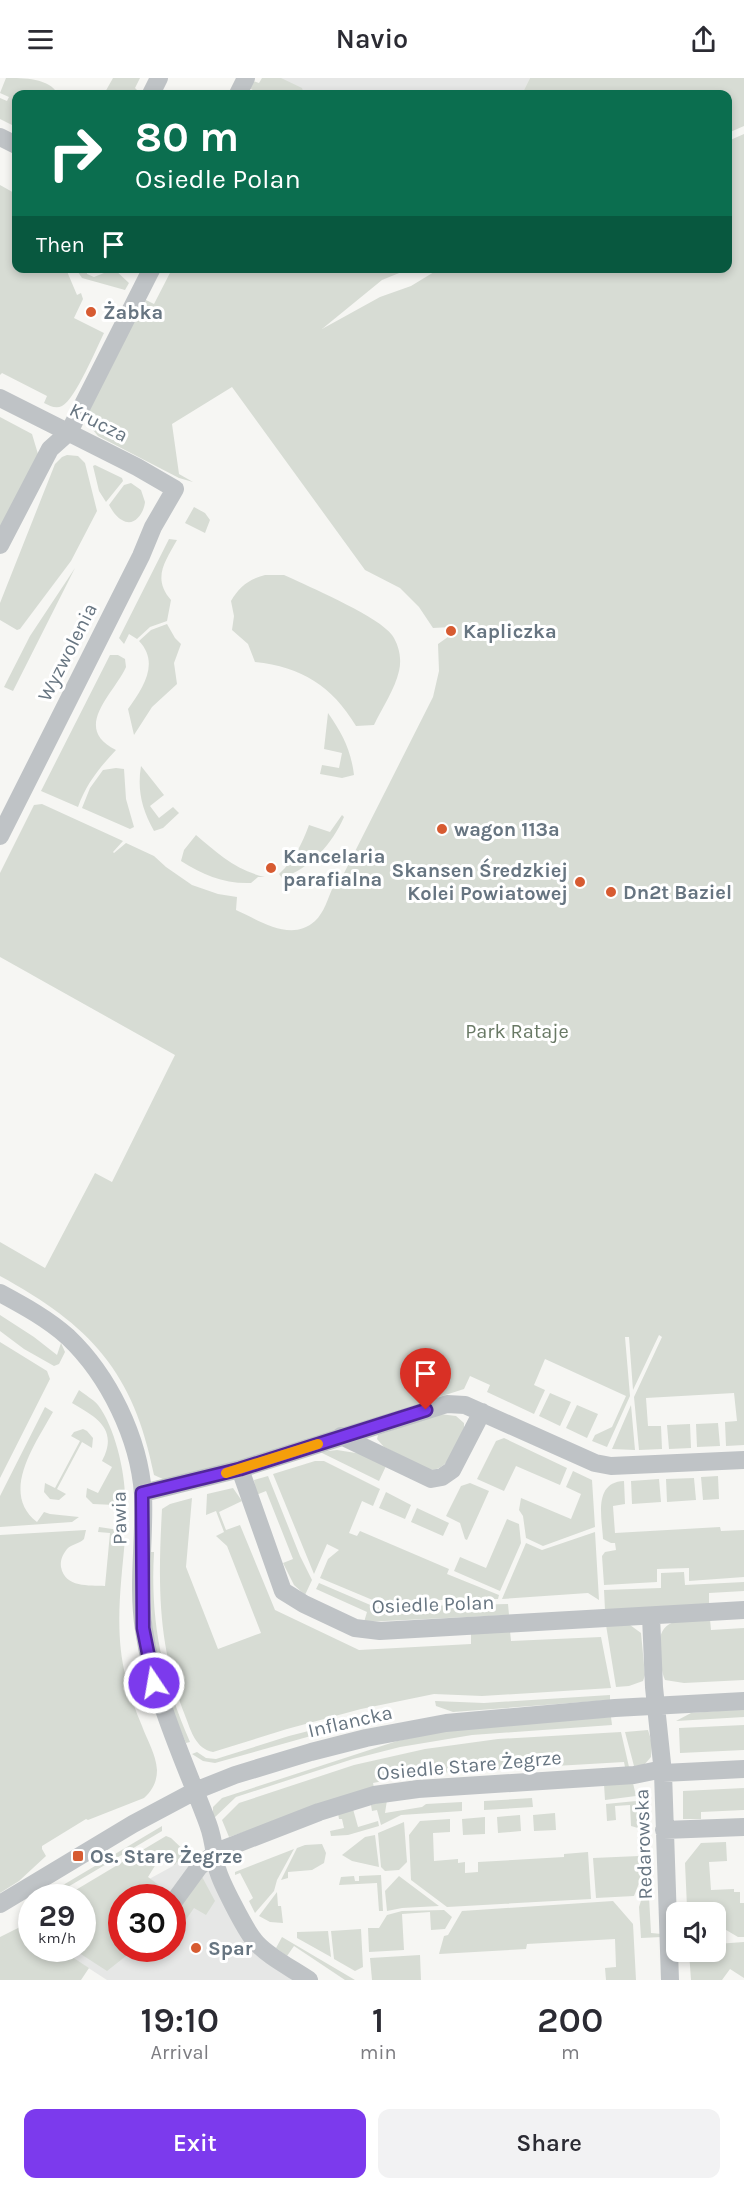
<!DOCTYPE html>
<html lang="en">
<head>
<meta charset="utf-8">
<style>
	:root { --surface:#fff; --page:#f2f2f3; --text:#2b2b33; --muted:#7c7c81; --accent:#7c3aed }
	body { margin:0; font-family:Karla,sans-serif; background:var(--page); color:var(--text); height:100vh; display:flex; flex-direction:column; font-size:22px; white-space:nowrap }
	* { box-sizing:border-box; margin:0 }
	p { font-size:20px; color:var(--muted) }
	.icon { flex:none; width:33px; height:33px; fill:none; stroke:currentColor; stroke-width:2; stroke-linecap:round; stroke-linejoin:round }
	.map { position:relative; height:1902px; overflow:hidden }
	.details { display:flex; flex-direction:column; background:var(--surface); flex:1 }
	.details>* { flex:none }
	.top-card { position:absolute; left:12px; top:12px; width:720px; height:183px; border-radius:12px; box-shadow:0 3px 9px #0003; background:#0b6e4f; color:#fff; overflow:hidden }
	.buttons { position:absolute; left:666px; top:1824px; display:grid; gap:12px }
	.buttons a { display:grid; place-items:center; width:60px; height:60px; border-radius:12px; background:var(--surface); box-shadow:0 3px 9px #0003; font-size:30px }
	.speed { position:absolute; left:18px; top:1806px; display:flex; gap:12px; font-size:30px; font-weight:700; text-align:center }
	.speed>* { display:grid; place-content:center; width:78px; height:78px; border-radius:50%; background:var(--surface); box-shadow:0 3px 9px #0003; line-height:1 }
	.speed small { font-size:15px; font-weight:400 }
	.speed .limit { border:9px solid #d22; background:#fff; color:#111 }
	.pin { position:absolute; display:grid; place-items:center; width:51px; height:51px; color:#fff; margin:-62px -26px; border-radius:50% 50% 50% 0; rotate:-45deg; box-shadow:0 0 6px #0007 }
	.pin .icon { rotate:45deg }
	.me { position:absolute; width:66px; margin:-33px; rotate:348deg; stroke-linejoin:round; filter:drop-shadow(0 0 4px #0008) }
	.turn { display:flex; align-items:center; gap:21px; height:126px; padding:0 24px; font-size:27px }
	.turn .icon { width:78px; height:78px; stroke-width:2.5 }
	.turn b { display:block; font-size:42px; line-height:51px }
	.then { display:flex; align-items:center; height:57px; padding:0 24px; background:#0003; gap:12px; font-size:22px }
	.eta { display:flex; justify-content:space-evenly; align-items:center; height:102px; text-align:center }
	.eta b { font-size:36px; font-weight:600; line-height:42px }
	.action { display:flex; gap:12px; margin-top:auto; padding:12px 24px }
	.action a { flex:1; height:69px; border-radius:12px; background:var(--accent); color:#fff; font-size:24px; font-weight:600; line-height:69px; text-align:center }
	.action a+a { background:var(--page); color:var(--text) }
	header { display:flex; justify-content:space-between; align-items:center; height:78px; padding:0 24px; background:var(--surface); font-size:27px; font-weight:600 }
	.map>svg:first-child { display:block }
</style>
</head>
<body>
<header><svg class="icon" aria-label="menu" viewBox="0 0 24 24"><path d="M4 6h16M4 12h16M4 18h16"/></svg>Navio<svg class="icon" aria-label="share" viewBox="0 0 24 24"><path d="M12 15V3M7 8l5-5 5 5M5 13v7h14v-7"/></svg></header>
<div class="map">
<svg width="744" height="1902" viewBox="0 0 744 1902">
	<rect width="100%" height="100%" fill="#f6f6f3"/>
	<path fill="#e6e7e6" fill-rule="evenodd" d="M 262,0 L 530,0 L 522,16 L 265,16 Z
		M 193,1774 L 202,1775 L 210,1798 L 247,1868 L 295,1902 L 107,1902 L 59,1871 L 82,1870 L 107,1824 L 173,1788 L 176,1784 ZM 122,1820 L 172,1820 L 172,1870 L 122,1870 Z"/>
	<path fill="#d7dcd4" d="M 6,0 C 24,0 49,0 58,16 L 16,16 L 16,49 L 0,41 L 0,20 L 7,23 L 9,19 L 0,15 Z
		M 113,0 L 140,0 L 135,10 L 139,14 L 129,16 L 104,16 Z
		M 262,0 L 281,0 L 302,10 L 304,16 L 260,16 L 249,10 L 253,3 L 259,5 Z
		M 530,0 L 744,0 L 744,48 L 728,55 L 728,16 L 522,16 Z
		M 744,56 L 744,1367 L 726,1368 L 725,1344 L 737,1343 L 734,1315 L 646,1320 L 648,1348 L 661,1348 L 662,1371 L 639,1372 L 634,1319 L 662,1259 L 659,1257 L 633,1312 L 629,1259 L 625,1259 L 630,1318 L 607,1369 L 592,1363 L 595,1357 L 612,1349 L 626,1318 L 545,1281 L 534,1307 L 545,1312 L 534,1336 L 487,1314 L 490,1307 L 470,1298 L 464,1311 L 203,1395 L 165,1402 L 154,1397 C 134,1294 90,1247 0,1198 L 0,1164 L 45,1190 L 95,1095 L 112,1104 L 175,977 L 0,879 L 0,795 L 34,727 L 42,726 L 123,763 L 113,774 L 114,775 L 126,765 L 154,778 L 166,789 L 192,807 L 218,816 L 237,819 L 236,832 C 259,842 291,865 315,843 C 324,835 328,820 333,809 L 336,811 L 433,619 L 439,593 L 438,566 L 455,554 L 451,549 L 433,550 L 419,529 L 400,510 L 365,492 L 232,309 L 172,346 L 179,396 L 193,404 L 179,400 L 98,358 L 89,347 L 89,333 L 144,221 L 154,226 L 172,191 L 409,191 L 382,202 L 322,251 L 380,219 L 411,208 L 439,191 L 728,190 L 728,63 Z
		M 0,107 L 16,116 L 16,190 L 56,192 L 66,191 L 77,217 L 81,215 L 83,221 L 74,240 L 104,255 C 97,269 75,322 62,328 C 56,331 50,328 44,325 L 47,318 L 2,295 L 0,297 Z
		M 76,191 L 87,191 L 87,196 L 94,199 L 114,191 L 129,205 L 125,212 L 82,200 Z
		M 0,339 L 32,356 L 38,376 L 0,451 Z
		M 67,377 L 78,378 L 85,385 L 97,433 L 71,483 L 20,551 L 17,552 L 0,542 L 0,525 L 55,386 L 62,379 Z
		M 95,387 L 122,400 L 123,403 L 106,424 L 99,413 L 93,388 Z
		M 131,405 L 141,412 L 145,424 C 144,435 134,450 122,442 C 116,439 112,432 109,427 L 124,407 Z
		M 194,429 L 205,435 L 210,442 L 205,455 L 185,445 Z
		M 169,461 L 177,462 C 165,484 152,500 171,522 L 167,543 L 150,549 L 137,561 L 129,556 L 124,566 L 119,560 Z
		M 75,490 L 13,613 L 4,609 L 30,558 Z
		M 265,497 L 284,497 L 293,501 C 316,512 379,539 392,557 C 399,567 402,581 399,593 C 395,611 382,630 374,647 L 356,648 C 332,608 302,589 255,584 L 248,566 L 232,552 L 234,538 L 231,523 C 239,509 249,501 265,497 Z
		M 167,546 L 175,560 L 181,566 L 174,585 L 177,606 L 152,629 L 134,657 L 128,631 C 143,610 160,585 139,563 L 151,552 Z
		M 110,577 L 118,577 L 125,581 L 126,589 C 114,616 71,650 116,672 C 100,689 86,706 78,729 L 41,713 Z
		M 328,635 C 342,655 351,672 354,697 L 342,700 L 320,696 L 322,687 L 339,690 L 342,675 L 324,671 Z
		M 141,688 L 164,717 L 150,728 L 159,740 L 173,729 L 179,735 L 163,750 L 154,753 C 142,732 137,712 141,688 Z
		M 116,690 L 124,691 L 126,721 L 134,749 L 130,751 L 82,730 L 90,710 L 103,692 Z
		M 342,737 L 344,739 C 332,766 311,790 282,800 L 279,796 C 294,782 302,766 309,747 L 330,754 Z
		M 196,757 C 217,775 237,793 265,799 L 258,799 L 251,805 C 224,806 203,797 181,783 L 184,772 Z
		M 0,1237 L 34,1259 L 57,1277 L 61,1265 L 65,1274 L 59,1286 L 54,1288 L 24,1271 L 0,1253 Z
		M 0,1264 L 47,1293 L 50,1301 L 0,1400 Z
		M 79,1312 C 85,1317 93,1321 98,1327 C 115,1349 126,1397 125,1424 L 115,1427 L 93,1426 L 86,1419 L 87,1410 L 98,1415 L 112,1389 L 102,1383 C 119,1351 96,1339 72,1325 Z
		M 550,1315 L 571,1324 L 560,1348 L 539,1338 Z
		M 577,1327 L 598,1336 L 587,1360 L 566,1350 Z
		M 631,1327 L 635,1372 L 612,1371 Z
		M 45,1329 L 53,1334 C 34,1368 0,1415 37,1444 L 44,1434 L 50,1436 L 79,1439 L 72,1444 L 0,1449 L 0,1418 Z
		M 440,1336 L 456,1338 L 464,1345 L 464,1350 C 457,1365 450,1393 429,1392 L 384,1369 L 377,1361 L 378,1357 Z
		M 718,1345 L 720,1368 L 697,1369 L 696,1346 Z
		M 690,1346 L 691,1370 L 669,1371 L 667,1347 Z
		M 83,1351 L 87,1353 L 93,1360 L 92,1370 L 82,1364 L 57,1411 L 66,1416 L 59,1422 L 50,1421 L 44,1414 L 45,1405 L 55,1410 L 80,1363 L 71,1358 L 74,1354 Z
		M 504,1360 L 567,1390 L 560,1407 L 516,1388 L 504,1413 L 477,1401 L 496,1363 Z
		M 337,1372 L 362,1376 L 386,1388 L 379,1403 L 320,1374 Z
		M 315,1383 L 324,1383 L 380,1411 L 373,1428 L 362,1423 L 349,1455 L 357,1458 L 360,1453 L 449,1491 L 447,1496 L 499,1517 L 498,1521 L 375,1523 L 320,1500 L 328,1481 L 339,1472 L 327,1466 L 314,1496 L 273,1396 Z
		M 573,1393 L 592,1402 L 595,1449 L 543,1468 L 526,1460 L 523,1438 L 519,1432 L 521,1420 L 571,1441 L 581,1416 L 566,1409 Z
		M 268,1398 L 300,1478 L 312,1502 L 305,1517 L 294,1507 L 283,1485 L 293,1481 L 266,1413 L 256,1417 L 254,1402 Z
		M 718,1398 L 719,1421 L 703,1422 L 701,1399 Z
		M 694,1400 L 696,1422 L 667,1424 L 666,1401 Z
		M 659,1401 L 661,1424 L 632,1426 L 631,1403 Z
		M 624,1403 L 625,1426 L 613,1428 L 615,1455 L 720,1449 L 721,1453 L 744,1452 L 744,1499 L 689,1503 L 689,1490 L 657,1491 L 657,1504 L 604,1507 L 602,1478 L 605,1474 L 616,1472 L 615,1465 L 611,1465 L 603,1461 C 602,1440 593,1404 624,1403 Z
		M 470,1405 L 489,1413 L 467,1462 L 465,1461 L 460,1445 L 446,1438 L 461,1408 Z
		M 233,1410 L 242,1423 L 219,1434 L 226,1452 L 240,1447 L 275,1532 L 359,1572 L 471,1566 L 471,1555 L 510,1553 L 511,1563 L 601,1559 L 611,1610 L 482,1618 L 434,1616 L 361,1631 L 287,1651 L 213,1674 C 196,1671 191,1653 186,1640 C 157,1568 158,1507 162,1431 L 170,1426 L 192,1420 L 186,1489 L 218,1571 L 261,1555 L 227,1468 L 216,1458 L 224,1454 L 216,1433 L 206,1437 L 207,1416 Z
		M 386,1414 L 411,1427 L 405,1441 L 379,1430 Z
		M 417,1430 L 449,1445 L 443,1458 L 411,1444 Z
		M 507,1441 L 519,1446 L 521,1465 L 500,1513 L 454,1493 L 460,1479 L 486,1490 Z
		M 99,1449 L 119,1452 L 125,1461 C 121,1507 114,1554 126,1600 C 130,1616 135,1632 142,1648 C 147,1662 156,1676 157,1692 C 157,1703 153,1712 144,1720 L 88,1742 L 86,1741 L 42,1768 L 42,1771 L 46,1778 L 19,1803 L 0,1815 L 0,1457 L 86,1452 L 84,1461 C 79,1466 72,1466 67,1471 C 63,1476 60,1482 61,1489 C 65,1510 89,1507 105,1508 L 110,1455 L 98,1454 Z
		M 595,1454 L 599,1522 L 588,1515 L 502,1521 L 526,1465 L 542,1472 Z
		M 150,1474 L 154,1474 C 150,1544 162,1599 190,1664 L 186,1665 C 174,1637 162,1607 156,1577 C 150,1543 150,1508 150,1474 Z
		M 684,1494 L 685,1507 L 744,1504 L 744,1513 L 709,1515 L 709,1526 L 605,1532 L 604,1512 L 661,1510 L 661,1495 Z
		M 319,1505 L 375,1529 L 508,1526 L 509,1537 L 364,1544 L 367,1534 L 316,1511 Z
		M 710,1541 L 711,1552 L 744,1550 L 744,1602 L 684,1605 L 665,1602 C 661,1593 661,1583 660,1573 C 656,1537 684,1543 710,1541 Z
		M 606,1547 L 630,1547 L 641,1555 L 645,1597 L 643,1603 L 629,1608 L 616,1609 Z
		M 610,1617 L 610,1622 L 453,1634 L 436,1628 L 435,1623 L 484,1625 Z
		M 744,1631 L 744,1639 L 676,1643 L 691,1635 Z
		M 363,1639 L 364,1643 L 215,1685 L 203,1683 L 192,1676 L 197,1674 L 206,1680 L 216,1681 L 289,1658 Z
		M 611,1639 L 612,1647 L 472,1657 L 400,1669 L 353,1681 L 236,1719 L 213,1741 L 213,1729 L 222,1720 L 397,1663 C 466,1646 540,1644 611,1639 Z
		M 744,1647 L 744,1672 L 680,1675 L 679,1650 Z
		M 648,1652 L 652,1665 L 651,1679 L 644,1687 L 634,1688 L 625,1654 Z
		M 621,1654 L 629,1689 L 625,1689 L 624,1684 L 418,1696 L 373,1705 L 374,1710 L 229,1759 L 222,1742 L 239,1725 L 354,1687 L 425,1671 L 498,1661 Z
		M 633,1705 L 636,1718 L 605,1722 L 604,1706 Z
		M 744,1710 L 744,1732 L 701,1734 L 701,1741 L 683,1741 L 683,1713 Z
		M 532,1720 L 533,1729 L 484,1732 L 484,1723 Z
		M 387,1722 L 385,1735 L 422,1729 L 426,1726 L 462,1724 L 462,1733 L 401,1737 L 381,1747 L 377,1732 L 372,1733 L 371,1727 Z
		M 636,1723 L 638,1750 L 631,1748 L 630,1727 L 615,1728 L 616,1742 L 607,1743 L 606,1726 Z
		M 353,1731 L 358,1749 L 378,1743 L 379,1748 L 348,1757 L 331,1758 L 330,1753 L 344,1750 L 342,1741 L 339,1741 L 338,1735 Z
		M 555,1735 L 556,1752 L 534,1753 L 533,1737 Z
		M 520,1737 L 521,1753 L 498,1755 L 497,1739 Z
		M 485,1739 L 485,1756 L 463,1757 L 462,1741 Z
		M 450,1741 L 450,1754 L 433,1755 L 434,1783 L 458,1781 L 458,1785 L 465,1784 L 465,1795 L 478,1794 L 478,1784 L 564,1779 L 564,1776 L 588,1774 L 591,1821 L 447,1829 L 411,1802 L 409,1757 L 420,1743 Z
		M 404,1744 L 407,1784 L 399,1792 L 385,1793 L 381,1789 L 378,1755 Z
		M 162,1748 L 162,1753 L 51,1819 L 43,1819 Z
		M 375,1757 L 379,1789 L 352,1783 L 342,1777 L 365,1759 Z
		M 166,1758 L 171,1760 L 191,1779 L 177,1784 L 175,1787 L 161,1778 L 148,1799 L 160,1808 L 153,1819 L 122,1820 L 121,1850 L 117,1857 L 121,1862 L 122,1870 L 128,1871 L 131,1874 L 107,1893 L 73,1871 L 82,1870 L 82,1820 L 64,1819 Z
		M 726,1764 L 727,1783 L 709,1784 L 711,1812 L 734,1811 L 734,1814 L 740,1814 L 740,1825 L 744,1825 L 744,1859 L 738,1859 L 716,1846 L 716,1834 L 696,1834 L 687,1829 L 685,1785 L 701,1765 Z
		M 322,1766 L 326,1775 L 324,1785 L 312,1792 L 288,1794 L 288,1800 L 281,1802 L 297,1770 L 305,1767 Z
		M 294,1771 L 277,1802 L 274,1813 L 255,1835 L 249,1823 L 253,1820 L 240,1795 L 235,1797 L 235,1794 Z
		M 639,1778 L 641,1800 L 634,1818 L 596,1820 L 593,1780 Z
		M 200,1795 L 215,1823 L 206,1837 L 194,1830 L 178,1853 L 183,1856 L 174,1869 L 173,1867 L 173,1833 Z
		M 381,1797 L 383,1833 L 379,1833 L 377,1805 L 339,1807 L 341,1799 L 354,1798 L 355,1803 L 359,1803 L 359,1798 Z
		M 399,1798 L 439,1828 L 402,1830 L 387,1833 L 385,1813 Z
		M 648,1800 L 651,1855 L 662,1856 L 662,1859 L 641,1860 L 639,1829 Z
		M 277,1814 L 278,1828 L 281,1828 L 283,1845 L 270,1844 L 259,1838 Z
		M 613,1823 L 633,1846 L 636,1902 L 606,1902 L 605,1890 L 616,1889 L 615,1861 L 527,1866 L 526,1871 L 439,1876 L 444,1858 L 448,1857 L 462,1833 Z
		M 444,1832 L 452,1839 L 445,1851 L 431,1852 L 430,1834 L 402,1836 L 404,1872 L 369,1874 L 368,1850 L 379,1850 L 387,1837 L 402,1833 Z
		M 22,1846 L 31,1852 L 32,1870 L 60,1871 L 89,1890 L 81,1902 L 0,1902 L 0,1859 L 20,1849 Z
		M 361,1851 L 363,1889 L 355,1893 L 334,1881 L 331,1853 Z
		M 328,1853 L 331,1879 L 297,1860 L 297,1854 Z
		M 282,1859 L 355,1902 L 345,1902 L 294,1868 L 287,1878 L 276,1870 Z
		M 744,1864 L 744,1900 L 730,1891 L 722,1902 L 691,1902 L 689,1874 L 716,1874 L 716,1866 Z
		M 420,1877 L 421,1902 L 372,1902 L 370,1880 Z"/>
	<g fill="none" stroke-linecap="round" stroke-linejoin="round">
		<path stroke="#bfc3c6" stroke-width="18" d="M 151,16 L 159,0
			M 238,16 L 246,0
			M 0,59 L 16,67
			M 0,320 L 137,389 L 175,411 L 153,449 L 141,478 L 0,758
			M 0,467 L 50,371 L 69,354 L 152,190
			M 0,1215 C 24,1228 48,1241 68,1259 C 109,1298 139,1360 143,1416 C 145,1461 137,1507 144,1552 C 154,1620 184,1682 208,1746 C 214,1762 214,1774 217,1790 C 220,1803 245,1851 254,1862 C 265,1877 293,1891 309,1902
			M 341,1358 L 431,1401 L 442,1399 L 452,1392 L 482,1334
			M 240,1391 L 283,1513 L 304,1526 L 355,1550 L 380,1553 L 744,1532
			M 143,1415 L 240,1391 L 447,1326 L 465,1327 L 595,1385 L 611,1388 L 744,1382
			M 651,1538 L 654,1609 L 663,1695 L 670,1902
			M 663,1695 L 744,1691
			M 664,1752 L 744,1749
			M 0,1826 L 133,1746 L 195,1713 L 235,1697 L 311,1674 L 366,1660 L 446,1645 L 615,1630 L 744,1623
			M 172,1826 L 199,1789 L 216,1774 L 319,1734 L 374,1717 L 418,1711 L 634,1697 L 663,1691"/>
	</g>
	<g fill="none" stroke-linecap="round" stroke-linejoin="round">
		<g stroke="#51269a" stroke-width="15">
			<path id="route" d="M 154,1605 L 143,1550 L 142,1415 L 240,1391 L 426,1332"/>
		</g>
		<use href="#route" stroke="#7c3aed" stroke-width="10"/>
		<path stroke="#f59e0b" stroke-width="10" d="M 226,1395 L 318,1366"/>
	</g>
	<g fill="#d75b31" stroke="#fff" stroke-width="2">
		<circle cx="91" cy="234" r="6"/>
		<circle cx="451" cy="553" r="6"/>
		<circle cx="442" cy="751" r="6"/>
		<circle cx="271" cy="790" r="6"/>
		<circle cx="580" cy="804" r="6"/>
		<circle cx="611" cy="814" r="6"/>
		<rect x="72" y="1772" width="12" height="12" rx="3"/>
		<circle cx="196" cy="1870" r="6"/>
	</g>
	<g text-anchor="middle" stroke-width="6" stroke-linejoin="round" paint-order="stroke">
		<g font-size="20" font-weight="bold" fill="#677581" stroke="#fff" text-anchor="start">
			<text x="103" y="241">Żabka</text>
			<text x="463" y="560">Kapliczka</text>
			<text x="454" y="758">wagon 113a</text>
			<text x="283" y="785">Kancelaria<tspan x="283" dy="23">parafialna</tspan></text>
			<text x="568" y="799" text-anchor="end">Skansen Średzkiej<tspan x="568" dy="23">Kolei Powiatowej</tspan></text>
			<text x="623" y="821">Dn2t Baziel</text>
			<text x="90" y="1785">Os. Stare Żegrze</text>
			<text x="208" y="1877">Spar</text>
		</g>
		<g font-size="20" fill="#677581" stroke="#fff">
			<text transform="translate(99 344) rotate(27)" y="7">Krucza</text>
			<text transform="translate(67 574) rotate(-63)" y="7">Wyzwolenia</text>
			<text transform="translate(119 1440) rotate(-91)" y="7">Pawia</text>
			<text transform="translate(433 1526) rotate(-2)" y="7">Osiedle Polan</text>
			<text transform="translate(350 1643) rotate(-13)" y="7">Inflancka</text>
			<text transform="translate(469 1687) rotate(-5)" y="7">Osiedle Stare Żegrze</text>
			<text transform="translate(643 1766) rotate(-92)" y="7">Redarowska</text>
		</g>
		<g font-size="20" fill="#697965" stroke="#fff">
			<text x="517" y="960">Park Rataje</text>
		</g>
	</g>
</svg>
<div class="buttons">
<a><svg class="icon" aria-label="sound" viewBox="0 0 24 24"><path d="M4 9h4l5-4v14l-5-4H4zM17 9q2 3 0 6"/></svg></a>
</div>
<div class="speed"><div>29<small>km/h</small></div><div class="limit">30</div></div>
<div class="pin" style="left:426px;top:1332px;background:#d93025"><svg class="icon" aria-label="arrive" viewBox="0 0 24 24"><path d="M6 21V4h12l-3 4 3 4H6"/></svg></div>
<svg class="me" style="left:154px;top:1605px" viewBox="-20 -20 40 40"><circle r="17" fill="#7c3aed" stroke="#fff" stroke-width="3"/><path d="M0-11L8 9 0 5-8 9z" fill="#fff"/></svg>
<div class="top-card">
<div class="turn"><svg class="icon" aria-label="right" viewBox="0 0 24 24"><path d="M7 20v-9h11M14 6l5 5-5 5"/></svg><div><b>80 m</b>Osiedle Polan</div></div>
<div class="then">Then<svg class="icon" aria-label="arrive" viewBox="0 0 24 24"><path d="M6 21V4h12l-3 4 3 4H6"/></svg></div>
</div>
</div>
<section class="details">
<div class="eta">
<div><b>19:10</b><p>Arrival</p></div>
<div><b>1</b><p>min</p></div>
<div><b>200</b><p>m</p></div>
</div>
<div class="action"><a>Exit</a><a>Share</a></div>
</section>
</body>
</html>
